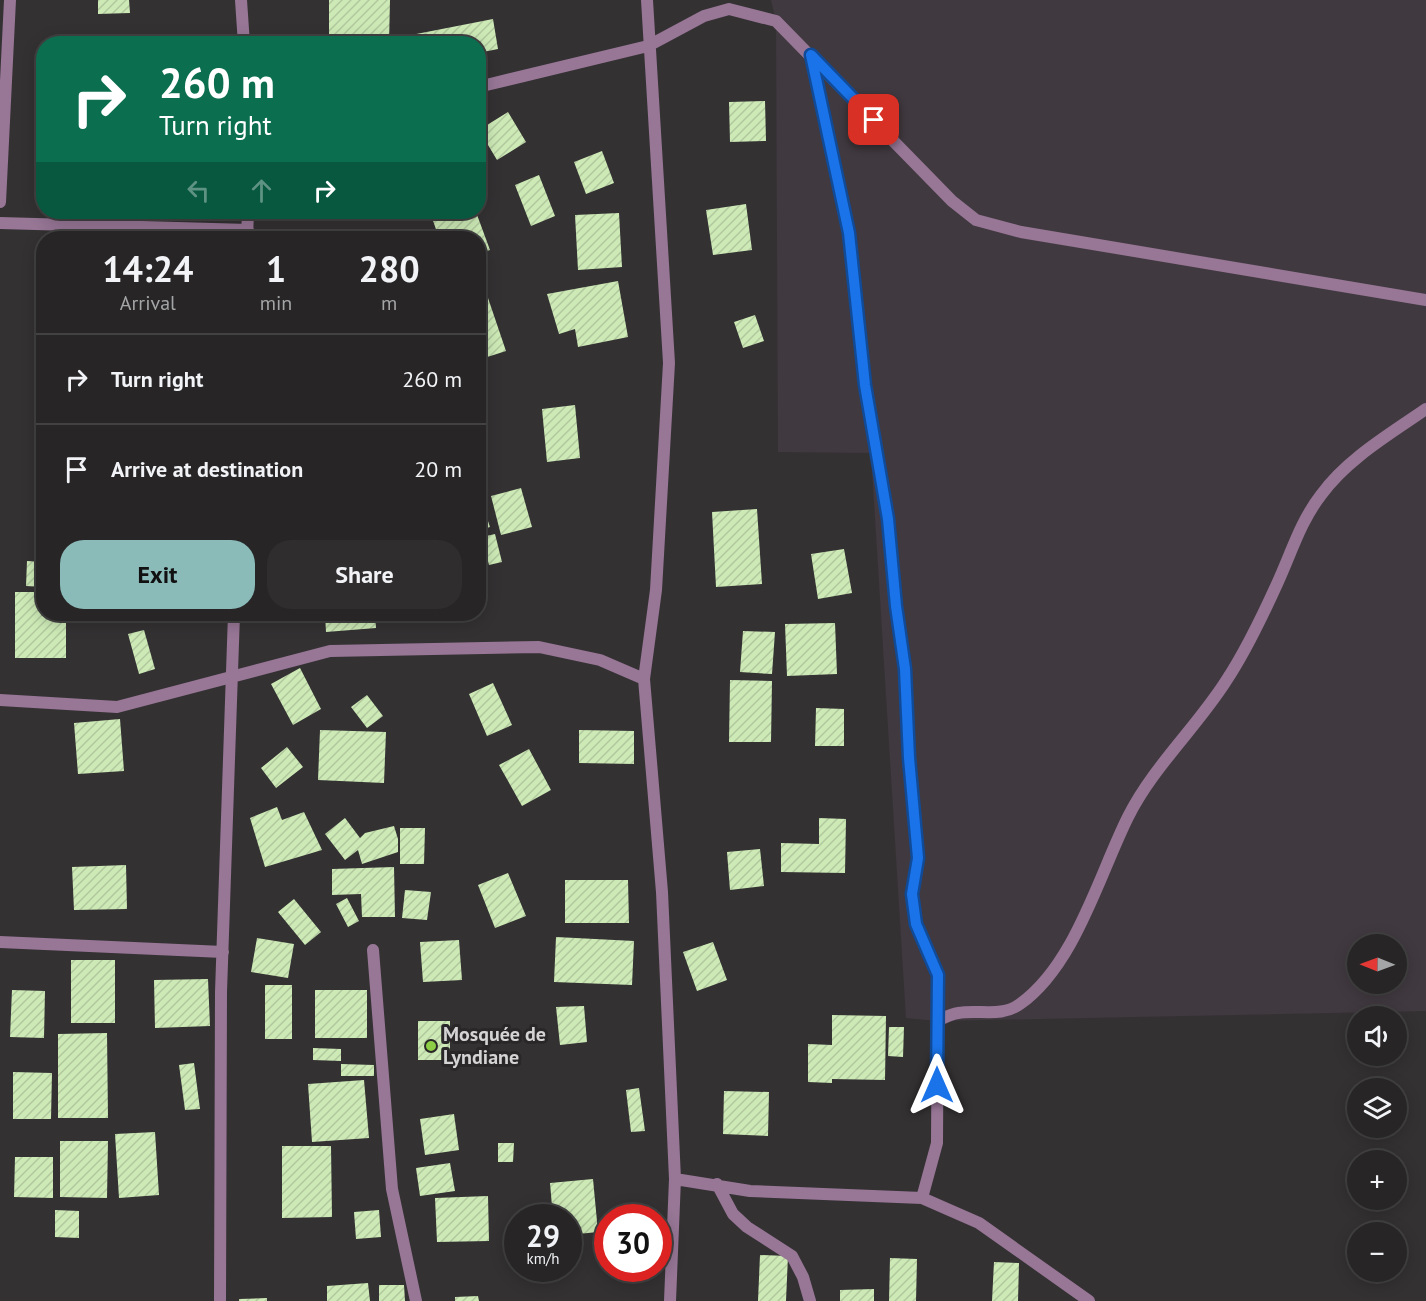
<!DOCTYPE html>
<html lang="en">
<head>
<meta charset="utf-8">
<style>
	:root { --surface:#272526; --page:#2f2d2e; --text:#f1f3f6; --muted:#a4a5a7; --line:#434243; --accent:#8bbbb9 }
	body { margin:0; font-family:"PT Sans",sans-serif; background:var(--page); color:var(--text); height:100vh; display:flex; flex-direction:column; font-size:22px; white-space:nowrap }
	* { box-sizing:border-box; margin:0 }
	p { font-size:20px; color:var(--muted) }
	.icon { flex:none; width:33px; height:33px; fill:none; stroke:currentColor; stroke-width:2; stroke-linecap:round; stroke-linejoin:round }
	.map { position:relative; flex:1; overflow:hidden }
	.side { position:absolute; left:36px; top:231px; width:450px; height:390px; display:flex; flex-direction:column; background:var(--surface); border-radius:24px; box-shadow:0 3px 15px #0003,0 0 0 2px var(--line) }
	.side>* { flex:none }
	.top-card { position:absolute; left:36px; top:36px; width:450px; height:183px; border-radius:24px; box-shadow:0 3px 15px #0003,0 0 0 2px var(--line); background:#0b6e4f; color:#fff; overflow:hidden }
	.needle { width:39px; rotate:271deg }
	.fabs { position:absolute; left:1347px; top:934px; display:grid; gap:12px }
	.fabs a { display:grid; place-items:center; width:60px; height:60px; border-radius:50%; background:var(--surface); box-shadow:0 3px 15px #0003,0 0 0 2px var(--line); font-size:30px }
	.speed { position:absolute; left:504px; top:1204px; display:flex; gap:12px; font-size:30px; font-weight:700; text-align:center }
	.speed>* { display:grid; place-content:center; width:78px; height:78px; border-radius:50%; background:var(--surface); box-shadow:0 3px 15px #0003,0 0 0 2px var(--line); line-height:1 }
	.speed small { font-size:15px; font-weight:400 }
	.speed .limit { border:9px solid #d22; background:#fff; color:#111 }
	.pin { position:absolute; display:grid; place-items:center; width:51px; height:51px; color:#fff; margin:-26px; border-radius:12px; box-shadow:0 3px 9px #0006 }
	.me { position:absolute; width:66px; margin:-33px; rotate:0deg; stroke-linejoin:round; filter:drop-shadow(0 0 4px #0008) }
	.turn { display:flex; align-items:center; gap:21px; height:126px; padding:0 24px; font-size:27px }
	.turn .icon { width:78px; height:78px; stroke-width:2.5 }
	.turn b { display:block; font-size:42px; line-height:51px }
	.lanes { display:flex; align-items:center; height:57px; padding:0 24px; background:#0003; justify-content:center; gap:30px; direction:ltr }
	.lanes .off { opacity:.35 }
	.eta { display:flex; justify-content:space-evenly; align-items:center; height:102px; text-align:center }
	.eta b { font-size:36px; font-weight:600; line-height:42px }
	.cta { display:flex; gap:12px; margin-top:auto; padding:12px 24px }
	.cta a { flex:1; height:69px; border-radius:24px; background:var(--accent); color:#111; font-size:24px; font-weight:600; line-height:69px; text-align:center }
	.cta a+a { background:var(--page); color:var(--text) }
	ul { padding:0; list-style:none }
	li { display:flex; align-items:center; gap:18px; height:90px; padding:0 24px; border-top:2px solid var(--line) }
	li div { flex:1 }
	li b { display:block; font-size:22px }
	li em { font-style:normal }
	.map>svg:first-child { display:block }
</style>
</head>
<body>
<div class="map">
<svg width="1426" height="1301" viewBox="0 0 1426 1301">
	<defs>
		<pattern id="building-hatch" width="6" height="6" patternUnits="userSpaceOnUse" patternTransform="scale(1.5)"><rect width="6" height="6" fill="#cdeab6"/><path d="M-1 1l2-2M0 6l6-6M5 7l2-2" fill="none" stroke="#b1c89e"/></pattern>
	</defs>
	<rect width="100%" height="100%" fill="#343133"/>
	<path fill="#40393f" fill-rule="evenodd" d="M 771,0 L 1426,0 L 1426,1011 L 937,1021 L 906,1018 L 871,453 L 778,452 L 776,21 ZM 1358,945 L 1396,945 L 1396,984 L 1358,984 Z"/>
	<path fill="url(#building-hatch)" d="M 98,0 L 129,0 L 130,13 L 98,14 Z
		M 329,0 L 390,0 L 389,44 L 338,44 L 338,37 L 329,36 Z
		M 493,19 L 498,49 L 478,53 L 478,44 L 407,44 L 406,36 Z
		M 765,101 L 766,141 L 730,142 L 729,102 Z
		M 508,112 L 526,142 L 497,160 L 479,130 Z
		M 602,151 L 614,183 L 586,194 L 574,162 Z
		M 539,175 L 555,216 L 531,226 L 515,185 Z
		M 746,204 L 752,250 L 713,255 L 706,210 Z
		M 430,212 L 476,212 L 490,250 L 478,254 L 478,238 L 439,238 Z
		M 619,213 L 622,267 L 578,270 L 575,215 Z
		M 618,281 L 628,337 L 578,347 L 575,329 L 559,334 L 547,294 Z
		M 488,298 L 506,351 L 478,360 L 478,302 Z
		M 755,315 L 764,341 L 743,348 L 734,322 Z
		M 575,405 L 580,458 L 547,462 L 542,409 Z
		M 521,488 L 532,527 L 501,535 L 491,496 Z
		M 478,491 L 490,527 L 478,531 Z
		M 757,509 L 762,584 L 716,587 L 712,512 Z
		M 495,534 L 502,562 L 489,565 L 482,537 Z
		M 478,542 L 485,564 L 478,566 Z
		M 844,549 L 852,593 L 818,599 L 811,554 Z
		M 27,561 L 44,562 L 44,587 L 26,586 Z
		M 15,592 L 44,592 L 44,614 L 66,614 L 66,658 L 15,658 Z
		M 325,614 L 375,614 L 376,628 L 326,632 Z
		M 835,623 L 837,674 L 787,676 L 785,624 Z
		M 144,630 L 155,669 L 139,674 L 128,634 Z
		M 743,631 L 775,632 L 772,674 L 740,672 Z
		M 300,668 L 321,709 L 293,725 L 271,684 Z
		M 730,680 L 772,681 L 771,742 L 729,742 Z
		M 493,683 L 512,725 L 487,736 L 469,694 Z
		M 367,695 L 383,716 L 367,728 L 351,707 Z
		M 816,708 L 844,709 L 844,746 L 815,746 Z
		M 120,719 L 124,771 L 78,774 L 74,723 Z
		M 320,730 L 386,732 L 384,783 L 318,780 Z
		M 579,730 L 634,731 L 634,764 L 579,763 Z
		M 287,747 L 303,767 L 276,788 L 261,768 Z
		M 529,749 L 551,790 L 522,806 L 499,765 Z
		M 277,807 L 282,820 L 304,812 L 322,850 L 265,867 L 250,818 Z
		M 345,818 L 360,838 L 365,833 L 394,826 L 398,839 L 398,852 L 362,864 L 358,850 L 345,860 L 325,834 Z
		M 819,818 L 846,819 L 845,873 L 781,872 L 781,843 L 819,844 Z
		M 400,828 L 425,828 L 424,864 L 400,864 Z
		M 760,849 L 764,886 L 730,890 L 727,852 Z
		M 126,865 L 127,909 L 74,910 L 72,867 Z
		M 394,867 L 395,917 L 362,917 L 361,894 L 332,895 L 332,869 Z
		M 508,873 L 526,916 L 495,928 L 478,885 Z
		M 565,880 L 628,880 L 629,923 L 565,923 Z
		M 405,890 L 431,892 L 427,920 L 402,918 Z
		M 347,898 L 359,921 L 348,927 L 336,904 Z
		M 294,899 L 321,932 L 305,945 L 278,912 Z
		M 556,937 L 634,941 L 632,985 L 554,982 Z
		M 257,938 L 294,944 L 288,978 L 251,972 Z
		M 459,940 L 462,980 L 423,982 L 420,942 Z
		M 713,942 L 727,980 L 697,991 L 683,952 Z
		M 71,960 L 115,960 L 115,1023 L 71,1023 Z
		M 208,979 L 210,1026 L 155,1028 L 154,980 Z
		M 265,985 L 292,985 L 292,1039 L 265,1039 Z
		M 12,990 L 45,991 L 44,1038 L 10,1037 Z
		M 315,990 L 367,990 L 367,1038 L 315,1038 Z
		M 584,1006 L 587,1042 L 560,1045 L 556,1007 Z
		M 832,1015 L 886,1016 L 885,1080 L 832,1079 L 832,1083 L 808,1082 L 808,1044 L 832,1045 Z
		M 418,1021 L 450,1021 L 450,1060 L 418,1060 Z
		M 889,1027 L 904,1027 L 903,1057 L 888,1056 Z
		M 107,1033 L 108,1118 L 58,1118 L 58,1034 Z
		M 313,1048 L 341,1049 L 341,1061 L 313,1060 Z
		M 194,1063 L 200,1109 L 185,1110 L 179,1065 Z
		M 341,1064 L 374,1065 L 374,1076 L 341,1076 Z
		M 13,1072 L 52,1073 L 51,1119 L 13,1119 Z
		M 364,1080 L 369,1138 L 312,1142 L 308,1084 Z
		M 639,1088 L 645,1131 L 631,1132 L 626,1090 Z
		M 724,1091 L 769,1092 L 768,1136 L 723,1134 Z
		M 454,1114 L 459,1150 L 425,1155 L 420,1119 Z
		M 155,1132 L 159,1195 L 119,1198 L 115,1134 Z
		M 60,1141 L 108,1141 L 107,1198 L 60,1197 Z
		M 498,1143 L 514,1143 L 513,1162 L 498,1162 Z
		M 282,1146 L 331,1146 L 332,1217 L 282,1218 Z
		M 15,1157 L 53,1157 L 53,1198 L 14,1197 Z
		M 450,1163 L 455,1191 L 420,1196 L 416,1168 Z
		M 593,1179 L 598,1232 L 568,1235 L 568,1218 L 553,1218 L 550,1183 Z
		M 488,1196 L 489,1241 L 437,1242 L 435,1198 Z
		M 55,1210 L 79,1211 L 79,1238 L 55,1237 Z
		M 379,1210 L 381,1237 L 356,1239 L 354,1212 Z
		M 760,1255 L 788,1256 L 786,1301 L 758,1301 Z
		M 890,1258 L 917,1259 L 916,1301 L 889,1301 Z
		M 994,1262 L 1019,1263 L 1018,1301 L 992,1301 Z
		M 368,1283 L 370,1301 L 327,1301 L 327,1286 Z
		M 379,1285 L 404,1285 L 405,1301 L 379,1301 Z
		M 874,1289 L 874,1301 L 840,1301 L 840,1290 Z
		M 478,1296 L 479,1301 L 455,1301 L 455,1297 Z
		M 267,1298 L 267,1301 L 239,1301 L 239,1299 Z"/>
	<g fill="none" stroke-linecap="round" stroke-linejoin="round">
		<path stroke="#977696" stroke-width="12" d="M 241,0 L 244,44
			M 647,0 L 669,363 L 656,590 L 644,679 L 662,892 L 675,1179 L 670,1301
			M 811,55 L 849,233 L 865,385 L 888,519 L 896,606 L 905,669 L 909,758 L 918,858 L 912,894 L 916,924 L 938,975 L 937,1143 L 922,1198
			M 478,87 L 648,46 L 704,16 L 729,9 L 776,21 L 952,201 L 976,220 L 1021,232 L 1426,300
			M 0,202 L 10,0
			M 0,223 L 248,230
			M 247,237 L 248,212
			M 0,700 L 117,707 L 330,651 L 539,647 L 600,660 L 644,679
			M 0,942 L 223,952
			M 373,950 L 392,1189 L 416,1301
			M 937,1021 C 944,1018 951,1014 958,1013 C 979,1009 1001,1018 1020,1004 C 1075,965 1099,875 1128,817 C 1153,767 1196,728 1226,681 C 1246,651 1262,617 1277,584 C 1291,554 1300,522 1321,495 C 1347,459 1390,434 1426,409
			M 675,1179 L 750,1191 L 922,1198 L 979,1223 L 1089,1301
			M 717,1184 L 733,1214 L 747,1227 L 792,1256 L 803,1277 L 810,1301
			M 220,1301 L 221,992 L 234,614"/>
	</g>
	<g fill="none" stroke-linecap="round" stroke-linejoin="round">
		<g stroke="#114b97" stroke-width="15">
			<path id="route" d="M 874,120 L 811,55 L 849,233 L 865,385 L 888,519 L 896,606 L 905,669 L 909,758 L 918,858 L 912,894 L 916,924 L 938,975 L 937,1085"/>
		</g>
		<use href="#route" stroke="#1a73e8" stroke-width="10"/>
	</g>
	<circle fill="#8cce45" stroke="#2a2729" stroke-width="2" cx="431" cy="1046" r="6"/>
	<g text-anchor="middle" stroke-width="6" stroke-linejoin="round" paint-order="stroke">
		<g font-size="20" font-weight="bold" fill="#d5d4d5" stroke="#2a2729" text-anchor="start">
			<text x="443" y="1041">Mosquée de<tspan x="443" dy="23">Lyndiane</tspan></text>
		</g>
	</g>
</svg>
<div class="fabs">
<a><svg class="needle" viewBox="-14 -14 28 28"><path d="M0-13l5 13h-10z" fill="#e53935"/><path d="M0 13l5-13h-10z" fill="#a4a5a7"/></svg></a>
<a><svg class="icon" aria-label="sound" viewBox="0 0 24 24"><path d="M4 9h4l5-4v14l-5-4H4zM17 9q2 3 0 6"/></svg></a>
<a><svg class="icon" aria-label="layers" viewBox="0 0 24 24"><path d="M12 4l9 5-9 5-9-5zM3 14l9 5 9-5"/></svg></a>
<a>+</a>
<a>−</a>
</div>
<div class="speed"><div>29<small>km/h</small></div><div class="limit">30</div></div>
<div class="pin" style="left:874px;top:120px;background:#d93025"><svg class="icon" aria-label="arrive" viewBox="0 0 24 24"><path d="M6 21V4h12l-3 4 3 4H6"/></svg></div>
<svg class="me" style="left:937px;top:1085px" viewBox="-20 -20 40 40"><path d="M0-17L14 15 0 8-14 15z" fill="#1a73e8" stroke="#fff" stroke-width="4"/></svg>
<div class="top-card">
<div class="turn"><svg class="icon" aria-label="right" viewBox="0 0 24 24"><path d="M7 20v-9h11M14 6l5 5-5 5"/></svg><div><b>260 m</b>Turn right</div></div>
<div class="lanes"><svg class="icon off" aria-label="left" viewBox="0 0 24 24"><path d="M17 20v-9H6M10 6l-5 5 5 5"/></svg><svg class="icon off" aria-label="ahead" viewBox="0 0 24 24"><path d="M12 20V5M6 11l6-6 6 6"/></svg><svg class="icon" aria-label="right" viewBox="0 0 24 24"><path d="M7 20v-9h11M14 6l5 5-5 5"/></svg></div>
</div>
<section class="side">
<div class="eta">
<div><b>14:24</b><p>Arrival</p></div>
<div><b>1</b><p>min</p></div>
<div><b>280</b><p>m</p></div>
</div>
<ul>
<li><svg class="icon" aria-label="right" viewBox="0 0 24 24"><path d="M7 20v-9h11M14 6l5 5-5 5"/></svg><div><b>Turn right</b></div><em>260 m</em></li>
<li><svg class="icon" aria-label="arrive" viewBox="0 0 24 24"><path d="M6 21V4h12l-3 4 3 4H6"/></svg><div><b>Arrive at destination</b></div><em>20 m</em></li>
</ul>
<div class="cta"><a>Exit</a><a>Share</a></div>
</section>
</div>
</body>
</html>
